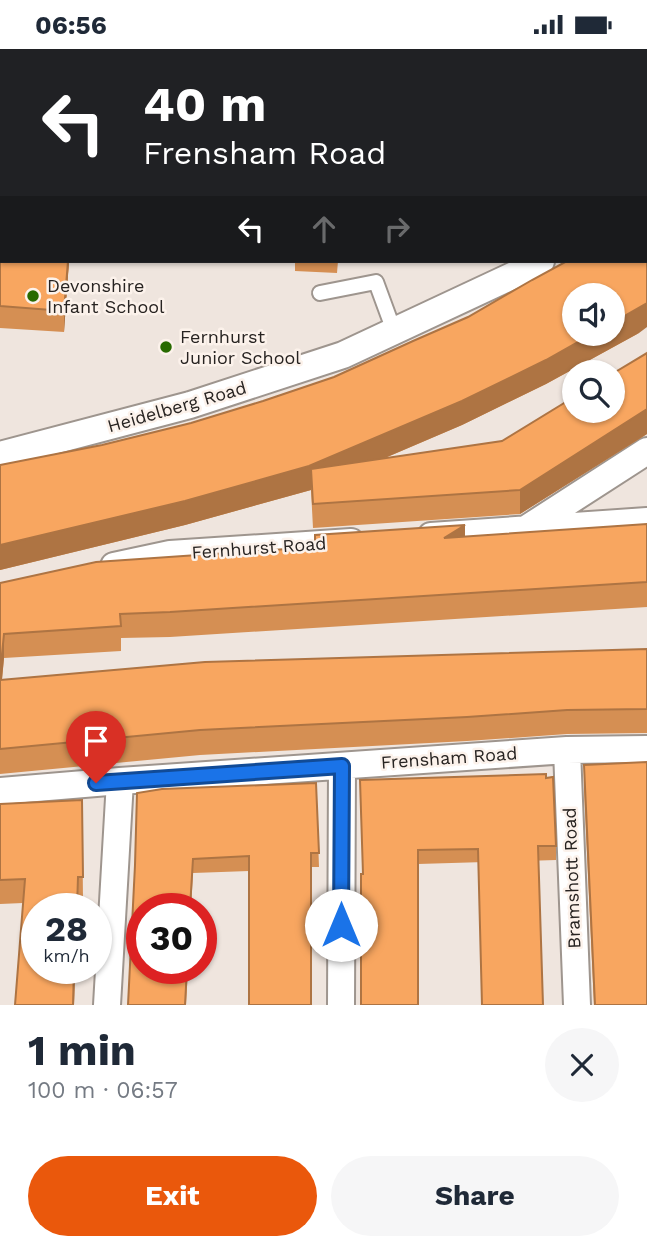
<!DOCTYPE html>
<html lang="en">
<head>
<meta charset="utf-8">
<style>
	:root { --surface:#fff; --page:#f6f6f7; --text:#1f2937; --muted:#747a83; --accent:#ea580c }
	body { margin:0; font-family:"Work Sans",sans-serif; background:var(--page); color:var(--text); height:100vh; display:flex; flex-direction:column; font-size:26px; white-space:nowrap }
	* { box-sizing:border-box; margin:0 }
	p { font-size:23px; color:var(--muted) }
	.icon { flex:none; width:38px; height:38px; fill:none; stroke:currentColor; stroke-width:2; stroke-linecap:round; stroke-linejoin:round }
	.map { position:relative; height:956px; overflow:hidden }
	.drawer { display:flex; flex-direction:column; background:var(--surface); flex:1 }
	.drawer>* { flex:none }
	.top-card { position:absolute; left:0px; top:0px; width:648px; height:214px; box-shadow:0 2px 5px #0004; background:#202124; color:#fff; overflow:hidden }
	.fabs { position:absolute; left:562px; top:234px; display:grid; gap:14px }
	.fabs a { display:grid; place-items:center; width:63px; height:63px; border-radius:50%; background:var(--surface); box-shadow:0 2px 5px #0004; font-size:35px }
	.speed { position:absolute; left:21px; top:844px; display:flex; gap:14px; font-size:35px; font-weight:700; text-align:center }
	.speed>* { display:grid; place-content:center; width:91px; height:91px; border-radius:50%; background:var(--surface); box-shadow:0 2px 5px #0004; line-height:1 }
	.speed small { font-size:18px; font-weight:400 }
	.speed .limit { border:10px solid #d22; background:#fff; color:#111 }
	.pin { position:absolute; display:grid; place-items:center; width:60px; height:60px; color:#fff; margin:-72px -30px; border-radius:50% 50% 50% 0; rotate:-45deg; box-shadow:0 0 7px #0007 }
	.pin .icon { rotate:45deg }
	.me { position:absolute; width:77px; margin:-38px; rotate:0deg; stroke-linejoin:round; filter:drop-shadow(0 0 5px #0008) }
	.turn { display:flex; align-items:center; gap:24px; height:147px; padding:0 28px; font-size:32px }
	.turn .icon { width:91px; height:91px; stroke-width:2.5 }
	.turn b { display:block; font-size:49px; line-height:60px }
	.lanes { display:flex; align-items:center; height:66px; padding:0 28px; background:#0003; justify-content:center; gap:35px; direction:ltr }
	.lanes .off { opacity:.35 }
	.round { display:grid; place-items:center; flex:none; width:74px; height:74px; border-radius:37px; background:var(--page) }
	.headline { display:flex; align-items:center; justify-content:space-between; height:119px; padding:0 28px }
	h1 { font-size:42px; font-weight:700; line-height:52px }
	.primary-button { display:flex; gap:14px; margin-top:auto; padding:14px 28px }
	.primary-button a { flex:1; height:80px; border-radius:42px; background:var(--accent); color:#fff; font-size:28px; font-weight:700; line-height:80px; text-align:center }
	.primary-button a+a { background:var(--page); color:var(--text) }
	.status { display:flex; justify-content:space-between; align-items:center; height:49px; padding:0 35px; background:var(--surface); direction:ltr }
	.status svg { height:19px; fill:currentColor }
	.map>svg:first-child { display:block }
</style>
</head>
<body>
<div class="status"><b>06:56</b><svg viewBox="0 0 49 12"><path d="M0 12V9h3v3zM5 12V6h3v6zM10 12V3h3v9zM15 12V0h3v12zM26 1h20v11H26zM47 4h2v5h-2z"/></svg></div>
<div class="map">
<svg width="647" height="956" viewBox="0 0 647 956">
	<rect width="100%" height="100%" fill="#efe5de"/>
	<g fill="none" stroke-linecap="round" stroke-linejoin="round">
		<g stroke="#9e958e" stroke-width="18">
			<path id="service" d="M 320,244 L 376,233 L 394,282"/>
		</g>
		<g stroke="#9e958e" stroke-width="30">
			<path id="minor" d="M 52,2 L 53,0
				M 274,2 L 275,0
				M 515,2 L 516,0
				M 0,46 L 2,46
				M 646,83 L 647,83
				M 646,146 L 647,144
				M 0,406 L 190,356 L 343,306 L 527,220 L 541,212
				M 526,480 L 647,402
				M 431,487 L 647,472
				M 114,517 L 170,505 L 351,493
				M 567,701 L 577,956
				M 0,742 L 120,732 L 567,701 L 647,700
				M 107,956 L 120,732
				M 341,956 L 342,717"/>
		</g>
		<use href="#service" stroke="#fff" stroke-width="14"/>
		<use href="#minor" stroke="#fff" stroke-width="26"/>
	</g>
	<path fill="#d58f53" d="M 71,0 L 220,0 L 220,2 L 71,2 Z
		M 647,0 L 647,38 L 646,38 L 646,2 Z
		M 0,60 L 69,212 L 64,283 L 0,279 Z
		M 295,212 L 338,212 L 337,224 L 295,222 Z
		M 350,212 L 389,212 L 389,214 Z
		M 639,284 L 546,335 L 462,376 L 385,409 L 502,392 L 647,304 L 647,385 L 520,465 L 313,479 L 311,441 L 185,476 L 0,521 L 0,416 L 102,396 Z
		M 647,475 L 647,558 L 170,588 L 121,589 L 121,602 L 4,609 L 2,631 L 647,600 L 647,684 L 567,685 L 467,692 L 200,706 L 0,725 L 0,534 L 315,498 L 315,486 L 465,488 Z
		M 584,716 L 647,956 L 594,956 L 584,741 Z
		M 316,734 L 319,818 L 311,818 L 311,956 L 249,956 L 249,822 L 193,824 L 191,859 L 142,859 L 142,919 L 188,919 L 186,956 L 128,956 L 135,816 L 137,744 L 162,740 Z
		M 360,745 L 556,797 L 556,811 L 418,815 L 363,825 Z
		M 82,751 L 83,852 L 78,852 L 78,859 L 37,859 L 37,919 L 75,919 L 74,956 L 15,956 L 23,854 L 0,855 L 0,755 Z"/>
	<path fill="#ae7443" d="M 68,212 L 69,212 L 64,283 L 64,262 Z
		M 647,254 L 647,278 L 639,284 L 546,335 L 462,376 L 312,440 L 311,420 L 311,441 L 185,476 L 0,521 L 0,496 L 592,285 L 612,285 L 612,274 Z
		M 647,360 L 647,385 L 520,465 L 520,441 Z
		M 465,476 L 465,500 L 444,489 Z
		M 4,585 L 4,609 L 0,650 L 0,625 Z
		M 74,919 L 75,919 L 74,956 L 73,956 Z"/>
	<path fill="#f8a660" stroke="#ae7443" stroke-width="2" d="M 121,0 L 216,0 L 215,2 L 132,2 Z
		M 301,0 L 458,0 L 457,2 L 301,2 Z
		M 546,0 L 647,0 L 647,18 L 646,19 L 646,2 L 545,2 Z
		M 0,60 L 2,60 L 2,212 L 68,212 L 64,262 L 0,257 Z
		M 647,162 L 647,254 L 612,274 L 612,247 L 574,247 L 574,285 L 592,285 L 546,311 L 462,352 L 309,417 L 185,452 L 0,496 L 0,416 L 102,396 L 191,374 L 263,352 L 334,328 L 413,292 L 468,268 L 532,231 L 567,212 L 646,212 L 646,163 Z
		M 647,304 L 647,360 L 520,441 L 313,455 L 311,420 L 502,392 L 574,348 L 574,362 L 612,362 L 612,325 Z
		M 647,475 L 647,533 L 170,563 L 120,565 L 121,577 L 4,585 L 0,625 L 0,534 L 96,513 L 315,498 L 315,486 L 465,476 L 444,489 Z
		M 647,600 L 647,660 L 567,661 L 467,668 L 200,681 L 0,700 L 0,631 L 205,613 Z
		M 647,713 L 647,956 L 595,956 L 584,716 Z
		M 546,725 L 546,729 L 553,728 L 556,797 L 538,797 L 543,956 L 482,956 L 478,800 L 418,801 L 418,956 L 361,956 L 361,825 L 363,825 L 360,731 Z
		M 316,734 L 319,804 L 311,804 L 311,956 L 249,956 L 249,807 L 193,810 L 190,859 L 142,859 L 142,919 L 187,919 L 185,956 L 128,956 L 135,816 L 137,744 L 162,740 Z
		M 82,751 L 83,828 L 78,828 L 77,859 L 37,859 L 37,919 L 74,919 L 73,956 L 15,956 L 25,830 L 0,831 L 0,755 Z"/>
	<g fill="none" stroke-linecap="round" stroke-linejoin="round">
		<g stroke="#114b97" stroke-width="18">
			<path id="route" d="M 96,734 L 342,717 L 341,876"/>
		</g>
		<use href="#route" stroke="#1a73e8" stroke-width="12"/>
	</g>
	<g fill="#286a00" stroke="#fcf2eb" stroke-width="2.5">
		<circle cx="33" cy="247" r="7"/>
		<circle cx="166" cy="298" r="7"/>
	</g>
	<g text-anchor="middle" stroke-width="5" stroke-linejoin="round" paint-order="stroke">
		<g font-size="18" fill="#272321" stroke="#fcf2eb" text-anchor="start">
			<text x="47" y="243">Devonshire<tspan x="47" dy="21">Infant School</tspan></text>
			<text x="180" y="294">Fernhurst<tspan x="180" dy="21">Junior School</tspan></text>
		</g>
		<g font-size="18" fill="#272321" stroke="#fcf2eb">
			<text transform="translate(177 358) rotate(-16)" y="6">Heidelberg Road</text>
			<text transform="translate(259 499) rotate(-4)" y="6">Fernhurst Road</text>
			<text transform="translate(449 709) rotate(-4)" y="6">Frensham Road</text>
			<text transform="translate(572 829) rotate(-92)" y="6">Bramshott Road</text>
		</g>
	</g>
</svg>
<div class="fabs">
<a><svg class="icon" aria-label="sound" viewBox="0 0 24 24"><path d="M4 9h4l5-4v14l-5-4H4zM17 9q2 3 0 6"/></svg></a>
<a><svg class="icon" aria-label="search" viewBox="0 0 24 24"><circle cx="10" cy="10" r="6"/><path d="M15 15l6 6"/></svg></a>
</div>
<div class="speed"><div>28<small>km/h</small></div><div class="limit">30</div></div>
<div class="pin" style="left:96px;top:734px;background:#d93025"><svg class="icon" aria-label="arrive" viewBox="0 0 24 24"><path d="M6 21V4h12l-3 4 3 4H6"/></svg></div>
<svg class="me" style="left:341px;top:876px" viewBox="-20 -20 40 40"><circle r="19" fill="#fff"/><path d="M0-13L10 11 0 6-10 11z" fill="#1a73e8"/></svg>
<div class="top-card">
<div class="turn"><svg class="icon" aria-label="left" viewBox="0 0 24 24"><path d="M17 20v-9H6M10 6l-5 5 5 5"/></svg><div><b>40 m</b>Frensham Road</div></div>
<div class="lanes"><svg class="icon" aria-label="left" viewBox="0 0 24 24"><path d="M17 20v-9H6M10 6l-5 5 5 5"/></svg><svg class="icon off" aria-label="ahead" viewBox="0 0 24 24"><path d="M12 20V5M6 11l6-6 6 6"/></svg><svg class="icon off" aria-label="right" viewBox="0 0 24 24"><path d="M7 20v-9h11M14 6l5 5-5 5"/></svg></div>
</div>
</div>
<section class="drawer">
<div class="headline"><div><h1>1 min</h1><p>100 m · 06:57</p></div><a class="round"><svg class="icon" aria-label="close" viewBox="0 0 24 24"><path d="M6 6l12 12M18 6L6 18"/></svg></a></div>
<div class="primary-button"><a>Exit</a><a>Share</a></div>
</section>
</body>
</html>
